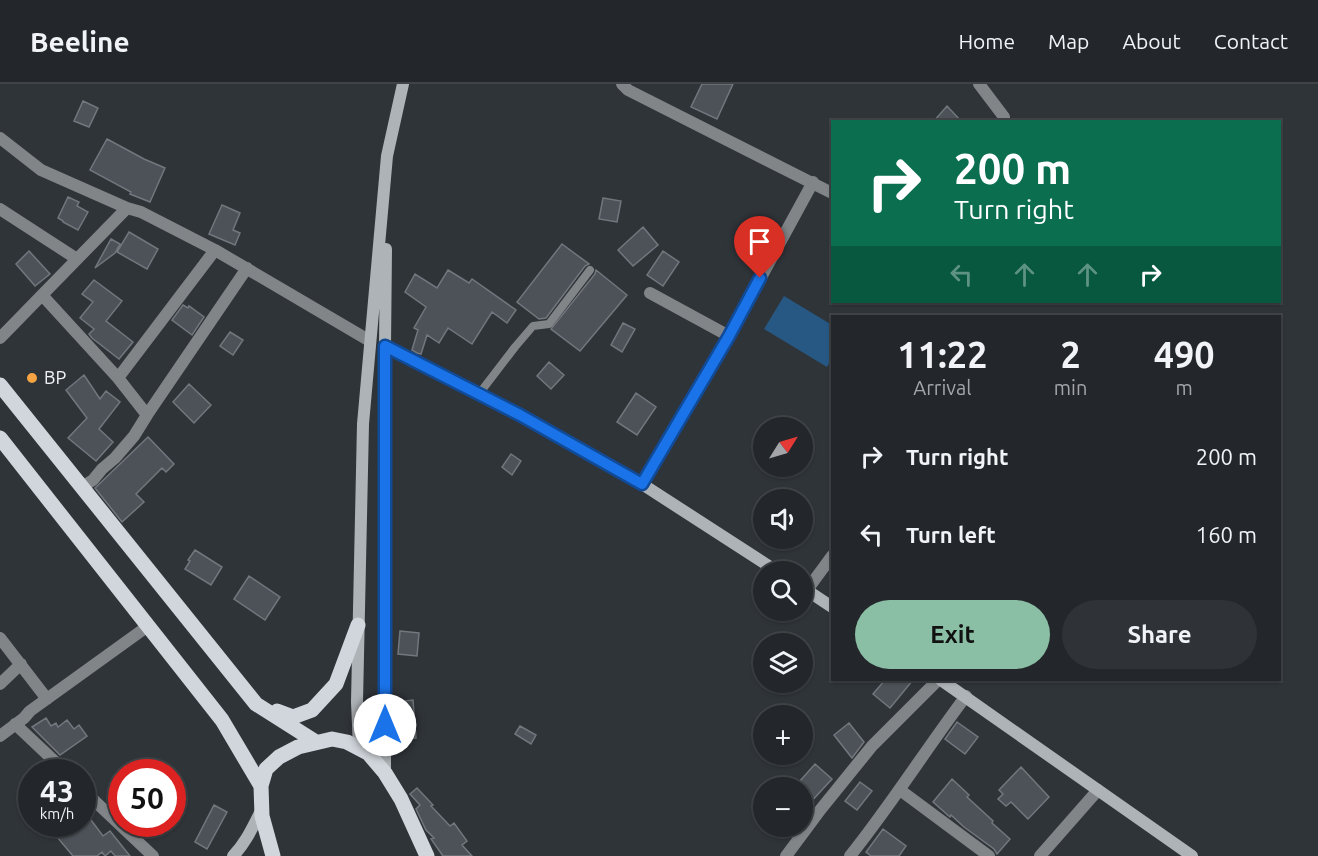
<!DOCTYPE html>
<html lang="en">
<head>
<meta charset="utf-8">
<style>
	:root { --surface:#23272b; --page:#2f3337; --text:#f1f3f6; --muted:#a3a5a9; --line:#404447; --accent:#8abfa5 }
	body { margin:0; font-family:Ubuntu,sans-serif; background:var(--page); color:var(--text); height:100vh; display:flex; flex-direction:column; font-size:22px; white-space:nowrap }
	* { box-sizing:border-box; margin:0 }
	p { font-size:20px; color:var(--muted) }
	.icon { flex:none; width:33px; height:33px; fill:none; stroke:currentColor; stroke-width:2; stroke-linecap:round; stroke-linejoin:round }
	.map { position:relative; flex:1; overflow:hidden }
	.panel { position:absolute; left:831px; top:231px; width:450px; height:366px; display:flex; flex-direction:column; background:var(--surface); border-radius:0px; box-shadow:0 2px 4px #0004,0 0 0 2px var(--line) }
	.panel>* { flex:none }
	.top-card { position:absolute; left:831px; top:36px; width:450px; height:183px; border-radius:0px; box-shadow:0 2px 4px #0004,0 0 0 2px var(--line); background:#0b6e4f; color:#fff; overflow:hidden }
	.needle { width:39px; rotate:53deg }
	.tools { position:absolute; left:753px; top:333px; display:grid; gap:12px }
	.tools a { display:grid; place-items:center; width:60px; height:60px; border-radius:50%; background:var(--surface); box-shadow:0 2px 4px #0004,0 0 0 2px var(--line); font-size:30px }
	.speed { position:absolute; left:18px; top:675px; display:flex; gap:12px; font-size:30px; font-weight:700; text-align:center }
	.speed>* { display:grid; place-content:center; width:78px; height:78px; border-radius:50%; background:var(--surface); box-shadow:0 2px 4px #0004,0 0 0 2px var(--line); line-height:1 }
	.speed small { font-size:15px; font-weight:400 }
	.speed .limit { border:9px solid #d22; background:#fff; color:#111 }
	.pin { position:absolute; display:grid; place-items:center; width:51px; height:51px; color:#fff; margin:-62px -26px; border-radius:50% 50% 50% 0; rotate:-45deg; box-shadow:0 0 6px #0007 }
	.pin .icon { rotate:45deg }
	.me { position:absolute; width:66px; margin:-33px; rotate:0deg; stroke-linejoin:round; filter:drop-shadow(0 0 4px #0008) }
	.turn { display:flex; align-items:center; gap:21px; height:126px; padding:0 24px; font-size:27px }
	.turn .icon { width:78px; height:78px; stroke-width:2.5 }
	.turn b { display:block; font-size:42px; line-height:51px }
	.lanes { display:flex; align-items:center; height:57px; padding:0 24px; background:#0003; justify-content:center; gap:30px; direction:ltr }
	.lanes .off { opacity:.35 }
	.eta { display:flex; justify-content:space-evenly; align-items:center; height:102px; text-align:center }
	.eta b { font-size:36px; font-weight:700; line-height:42px }
	.primary-button { display:flex; gap:12px; margin-top:auto; padding:12px 24px }
	.primary-button a { flex:1; height:69px; border-radius:36px; background:var(--accent); color:#111; font-size:24px; font-weight:700; line-height:69px; text-align:center }
	.primary-button a+a { background:var(--page); color:var(--text) }
	ul { padding:0; list-style:none }
	li { display:flex; align-items:center; gap:18px; height:78px; padding:0 24px }
	li div { flex:1 }
	li b { display:block; font-size:22px }
	li em { font-style:normal }
	header { display:flex; align-items:center; gap:36px; box-sizing:border-box; height:84px; padding:0 30px; background:var(--surface); border-bottom:2px solid var(--line) }
	header strong { font-size:28px }
	nav { display:flex; gap:33px; margin-inline-start:auto; font-size:21px }
	.map>svg:first-child { display:block }
</style>
</head>
<body>
<header>
<strong>Beeline</strong>
<nav><a>Home</a><a>Map</a><a>About</a><a>Contact</a></nav>
</header>
<div class="map">
<svg width="1318" height="772" viewBox="0 0 1318 772">
	<rect width="100%" height="100%" fill="#2f3439"/>
	<path fill="#265883" d="M 784,212 L 832,241 L 832,274 L 827,283 L 764,245 Z"/>
	<path fill="#4c5258" stroke="#71777d" stroke-width="1.5" d="M 702,0 L 733,0 L 717,35 L 691,23 Z
		M 83,17 L 98,24 L 89,43 L 74,37 Z
		M 947,22 L 962,38 L 933,38 Z
		M 107,55 L 144,75 L 165,84 L 150,118 L 130,110 L 131,108 L 90,86 Z
		M 68,113 L 79,118 L 77,122 L 88,128 L 78,146 L 63,138 L 63,137 L 58,134 Z
		M 603,114 L 621,117 L 617,138 L 599,135 Z
		M 222,121 L 240,129 L 233,146 L 240,149 L 235,161 L 209,150 Z
		M 643,143 L 658,161 L 633,182 L 618,166 Z
		M 129,148 L 158,165 L 147,185 L 117,168 Z
		M 111,155 L 120,160 L 115,169 L 95,184 Z
		M 562,160 L 589,180 L 585,182 L 546,234 L 539,235 L 517,218 Z
		M 29,167 L 50,190 L 35,202 L 16,180 Z
		M 663,167 L 679,178 L 663,202 L 647,191 Z
		M 448,186 L 469,199 L 472,195 L 516,226 L 507,239 L 492,228 L 472,260 L 448,244 L 439,259 L 427,251 L 421,270 L 417,269 L 412,266 L 418,246 L 414,244 L 426,223 L 405,208 L 415,190 L 437,204 Z
		M 596,186 L 627,211 L 580,267 L 551,245 L 595,190 Z
		M 94,196 L 122,217 L 106,237 L 133,258 L 119,275 L 92,254 L 89,250 L 94,245 L 80,234 L 93,218 L 82,210 Z
		M 183,221 L 188,224 L 189,222 L 204,233 L 192,251 L 172,236 Z
		M 623,239 L 635,245 L 622,268 L 611,261 Z
		M 230,248 L 243,256 L 233,271 L 220,262 Z
		M 549,278 L 564,291 L 551,305 L 537,292 Z
		M 84,291 L 100,315 L 106,307 L 120,318 L 99,345 L 113,358 L 96,377 L 68,354 L 87,334 L 66,306 Z
		M 189,300 L 211,321 L 194,339 L 173,318 Z
		M 636,309 L 656,323 L 637,351 L 617,338 Z
		M 148,353 L 174,380 L 166,388 L 162,384 L 136,410 L 144,418 L 122,438 L 95,404 Z
		M 511,370 L 521,377 L 512,391 L 502,383 Z
		M 195,466 L 222,483 L 211,501 L 185,485 L 190,477 L 188,476 Z
		M 249,492 L 280,513 L 265,536 L 234,515 Z
		M 400,547 L 419,549 L 417,572 L 398,570 Z
		M 885,596 L 913,596 L 890,624 L 873,610 Z
		M 413,616 L 416,654 L 400,655 L 396,618 Z
		M 46,634 L 51,642 L 56,639 L 58,643 L 67,636 L 74,645 L 79,641 L 87,652 L 60,671 L 32,643 Z
		M 957,638 L 978,653 L 965,670 L 945,655 Z
		M 849,639 L 864,658 L 852,674 L 834,651 Z
		M 520,642 L 536,651 L 531,660 L 515,650 Z
		M 815,680 L 832,695 L 808,721 L 811,725 L 802,736 L 802,702 L 799,698 Z
		M 1021,683 L 1049,713 L 1028,735 L 1011,718 L 1006,722 L 998,715 L 1003,710 L 999,706 Z
		M 952,695 L 969,711 L 967,713 L 993,737 L 992,739 L 1010,755 L 997,770 L 994,765 L 964,743 L 951,731 L 950,733 L 933,718 Z
		M 860,698 L 872,707 L 857,726 L 845,717 Z
		M 172,704 L 186,712 L 172,737 Z
		M 417,704 L 433,721 L 431,722 L 450,742 L 454,739 L 467,757 L 462,761 L 472,772 L 443,772 L 431,755 L 434,754 L 426,746 L 416,725 L 420,721 L 410,710 Z
		M 214,721 L 227,728 L 207,765 L 195,758 Z
		M 91,736 L 103,752 L 110,747 L 130,772 L 115,772 L 111,767 L 105,772 L 102,768 L 97,772 L 73,772 L 52,747 L 60,740 L 63,740 L 72,750 Z
		M 883,745 L 906,762 L 899,772 L 871,772 L 866,768 Z"/>
	<g fill="none" stroke-linecap="round" stroke-linejoin="round">
		<path stroke="#828588" stroke-width="8" d="M 479,310 L 515,263 L 533,242 L 549,240 L 590,186"/>
		<path stroke="#828588" stroke-width="12" d="M 622,0 L 628,6 L 832,109
			M 979,0 L 1004,33
			M 0,54 L 41,86 L 127,124 L 141,128 L 215,166 L 370,257
			M 0,125 L 77,175
			M 650,209 L 729,252
			M 42,211 L 118,294 L 147,331 L 134,352 L 115,374 L 102,385 L 93,396 L 82,403
			M 0,254 L 127,124
			M 118,294 L 215,166
			M 147,331 L 247,184
			M 642,400 L 729,252 L 813,98
			M 807,506 L 832,472
			M 0,554 L 47,615
			M 0,600 L 21,580
			M 15,640 L 66,688
			M 0,652 L 24,634 L 30,627 L 148,542
			M 82,705 L 153,772
			M 900,706 L 989,772
			M 786,772 L 821,725 L 872,662 L 938,596
			M 850,772 C 891,721 926,665 966,612
			M 1040,772 L 1098,706"/>
		<path stroke="#aeb3b7" stroke-width="12" d="M 385,262 L 520,331 L 642,400 L 778,488
			M 802,503 L 832,523
			M 941,596 L 1192,772
			M 359,664 L 357,618 L 363,340 L 387,72 L 403,0
			M 385,689 L 385,262 L 386,165
			M 233,772 C 246,759 253,742 262,725"/>
		<path stroke="#d1d6dc" stroke-width="15" d="M 0,301 L 256,620 L 316,658
			M 0,354 L 222,636 L 261,702
			M 277,627 L 293,633 L 312,626 L 336,600 L 358,541
			M 273,772 L 262,732 L 261,702 L 266,685 L 279,673 L 298,663 L 332,655 L 347,658 L 368,669 L 385,689 L 401,715 L 427,772"/>
	</g>
	<g fill="none" stroke-linecap="round" stroke-linejoin="round">
		<g stroke="#114b97" stroke-width="15">
			<path id="route" d="M 385,641 L 385,262 L 520,331 L 642,400 L 729,252 L 760,194"/>
		</g>
		<use href="#route" stroke="#1a73e8" stroke-width="10"/>
	</g>
	<circle fill="#f4a443" stroke="#2f3439" stroke-width="2" cx="32" cy="294" r="6"/>
	<g text-anchor="middle" stroke-width="4.5" stroke-linejoin="round" paint-order="stroke">
		<g font-size="18" fill="#f2f5f9" stroke="#2f3439" text-anchor="start">
			<text x="44" y="300">BP</text>
		</g>
	</g>
</svg>
<div class="tools">
<a><svg class="needle" viewBox="-14 -14 28 28"><path d="M0-13l5 13h-10z" fill="#e53935"/><path d="M0 13l5-13h-10z" fill="#a3a5a9"/></svg></a>
<a><svg class="icon" aria-label="sound" viewBox="0 0 24 24"><path d="M4 9h4l5-4v14l-5-4H4zM17 9q2 3 0 6"/></svg></a>
<a><svg class="icon" aria-label="search" viewBox="0 0 24 24"><circle cx="10" cy="10" r="6"/><path d="M15 15l6 6"/></svg></a>
<a><svg class="icon" aria-label="layers" viewBox="0 0 24 24"><path d="M12 4l9 5-9 5-9-5zM3 14l9 5 9-5"/></svg></a>
<a>+</a>
<a>−</a>
</div>
<div class="speed"><div>43<small>km/h</small></div><div class="limit">50</div></div>
<div class="pin" style="left:760px;top:194px;background:#d93025"><svg class="icon" aria-label="arrive" viewBox="0 0 24 24"><path d="M6 21V4h12l-3 4 3 4H6"/></svg></div>
<svg class="me" style="left:385px;top:641px" viewBox="-20 -20 40 40"><circle r="19" fill="#fff"/><path d="M0-13L10 11 0 6-10 11z" fill="#1a73e8"/></svg>
<div class="top-card">
<div class="turn"><svg class="icon" aria-label="right" viewBox="0 0 24 24"><path d="M7 20v-9h11M14 6l5 5-5 5"/></svg><div><b>200 m</b>Turn right</div></div>
<div class="lanes"><svg class="icon off" aria-label="left" viewBox="0 0 24 24"><path d="M17 20v-9H6M10 6l-5 5 5 5"/></svg><svg class="icon off" aria-label="ahead" viewBox="0 0 24 24"><path d="M12 20V5M6 11l6-6 6 6"/></svg><svg class="icon off" aria-label="ahead" viewBox="0 0 24 24"><path d="M12 20V5M6 11l6-6 6 6"/></svg><svg class="icon" aria-label="right" viewBox="0 0 24 24"><path d="M7 20v-9h11M14 6l5 5-5 5"/></svg></div>
</div>
<section class="panel">
<div class="eta">
<div><b>11:22</b><p>Arrival</p></div>
<div><b>2</b><p>min</p></div>
<div><b>490</b><p>m</p></div>
</div>
<ul>
<li><svg class="icon" aria-label="right" viewBox="0 0 24 24"><path d="M7 20v-9h11M14 6l5 5-5 5"/></svg><div><b>Turn right</b></div><em>200 m</em></li>
<li><svg class="icon" aria-label="left" viewBox="0 0 24 24"><path d="M17 20v-9H6M10 6l-5 5 5 5"/></svg><div><b>Turn left</b></div><em>160 m</em></li>
</ul>
<div class="primary-button"><a>Exit</a><a>Share</a></div>
</section>
</div>
</body>
</html>
